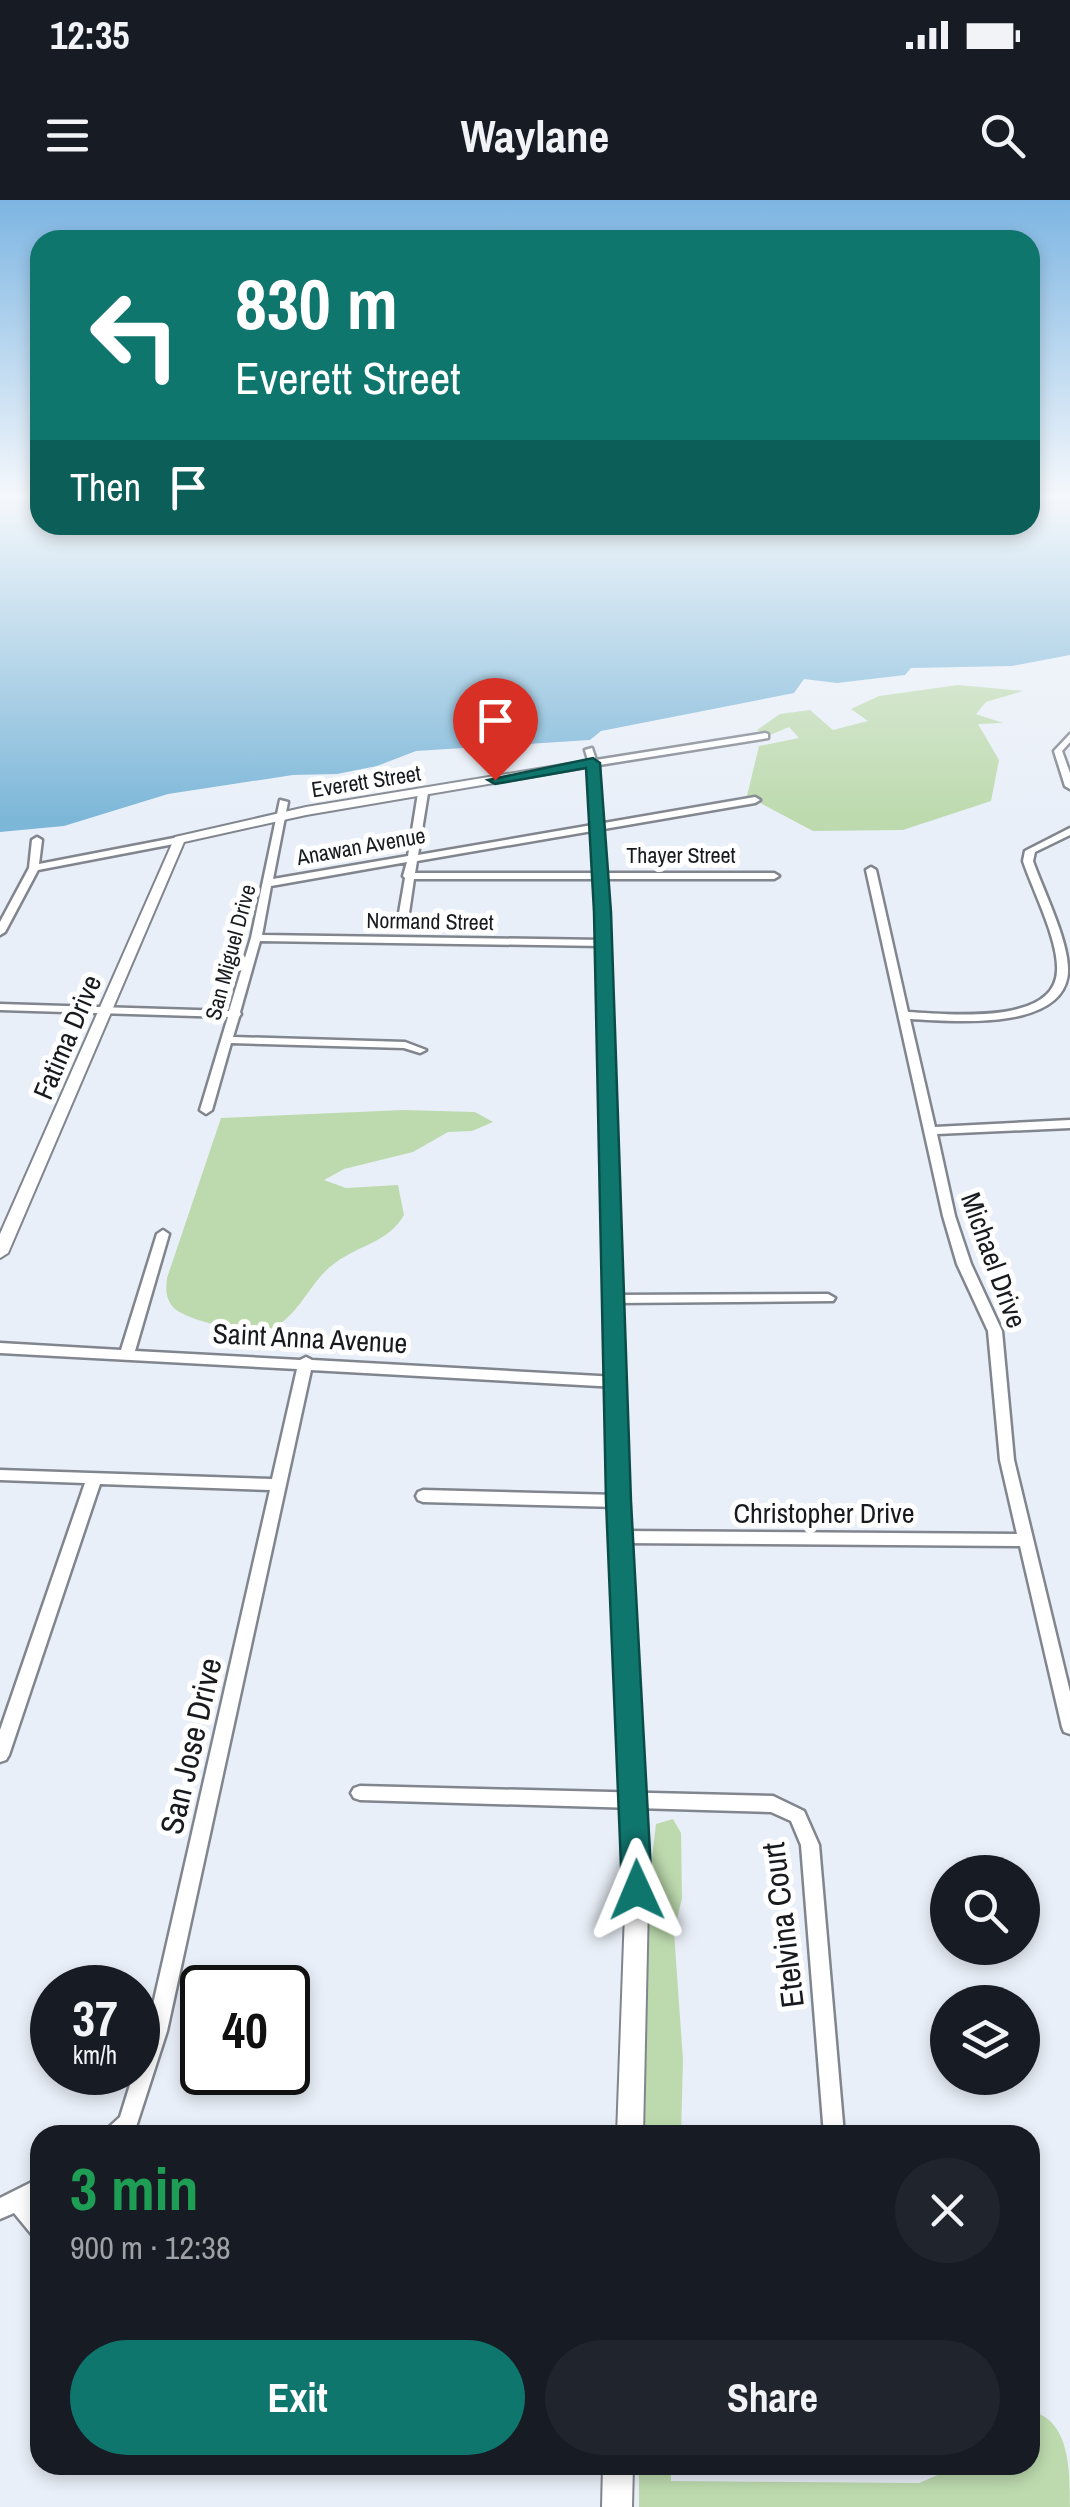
<!DOCTYPE html>
<html lang="en">
<head>
<meta charset="utf-8">
<style>
	:root { --surface:#171b24; --page:#20242c; --text:#f1f3f6; --muted:#9ea1a6; --accent:#0f766e }
	body { margin:0; font-family:"Archivo Narrow",sans-serif; background:var(--page); color:var(--text); height:100vh; display:flex; flex-direction:column; font-size:38px; white-space:nowrap }
	* { box-sizing:border-box; margin:0 }
	p { font-size:32px; color:var(--muted) }
	.icon { flex:none; width:55px; height:55px; fill:none; stroke:currentColor; stroke-width:2; stroke-linecap:round; stroke-linejoin:round }
	.map { position:relative; flex:1; overflow:hidden }
	.sheet { position:absolute; left:30px; top:1925px; width:1010px; height:350px; display:flex; flex-direction:column; background:var(--surface); border-radius:30px; box-shadow:0 5px 15px #0003 }
	.sheet>* { flex:none }
	.hud { position:absolute; left:30px; top:30px; width:1010px; height:305px; border-radius:30px; box-shadow:0 5px 15px #0003; background:#0f766e; color:#fff; overflow:hidden }
	.controls { position:absolute; left:930px; top:1655px; display:grid; gap:20px }
	.controls a { display:grid; place-items:center; width:110px; height:110px; border-radius:50%; background:var(--surface); box-shadow:0 5px 15px #0003; font-size:50px }
	.speed { position:absolute; left:30px; top:1765px; display:flex; gap:20px; font-size:50px; font-weight:700; text-align:center }
	.speed>* { display:grid; place-content:center; width:130px; height:130px; border-radius:50%; background:var(--surface); box-shadow:0 5px 15px #0003; line-height:1 }
	.speed small { font-size:25px; font-weight:400 }
	.speed .limit { border:5px solid #111; border-radius:15px; background:#fff; color:#111 }
	.pin { position:absolute; display:grid; place-items:center; width:85px; height:85px; color:#fff; margin:-102px -42px; border-radius:50% 50% 50% 0; rotate:-45deg; box-shadow:0 0 10px #0007 }
	.pin .icon { rotate:45deg }
	.me { position:absolute; width:110px; margin:-55px; rotate:359deg; stroke-linejoin:round; filter:drop-shadow(0 0 8px #0008) }
	.turn { display:flex; align-items:center; gap:35px; height:210px; padding:0 40px; font-size:45px }
	.turn .icon { width:130px; height:130px; stroke-width:2.5 }
	.turn b { display:block; font-size:70px; line-height:85px }
	.then { display:flex; align-items:center; height:95px; padding:0 40px; background:#0003; gap:20px; font-size:38px }
	.round { display:grid; place-items:center; flex:none; width:105px; height:105px; border-radius:52px; background:var(--page) }
	.summary { display:flex; align-items:center; justify-content:space-between; height:170px; padding:0 40px }
	h1 { font-size:60px; font-weight:700; line-height:75px; color:#1e9e55 }
	.action { display:flex; gap:20px; margin-top:auto; padding:20px 40px }
	.action a { flex:1; height:115px; border-radius:60px; background:var(--accent); color:#fff; font-size:40px; font-weight:700; line-height:115px; text-align:center }
	.action a+a { background:var(--page); color:var(--text) }
	.status { display:flex; justify-content:space-between; align-items:center; height:70px; padding:0 50px; background:var(--surface); direction:ltr }
	.status svg { height:28px; fill:currentColor }
	header { display:flex; justify-content:space-between; align-items:center; height:130px; padding:0 40px; background:var(--surface); font-size:45px; font-weight:700 }
	.map>svg:first-child { display:block }
</style>
</head>
<body>
<div class="status"><b>12:35</b><svg viewBox="0 0 49 12"><path d="M0 12V9h3v3zM5 12V6h3v6zM10 12V3h3v9zM15 12V0h3v12zM26 1h20v11H26zM47 4h2v5h-2z"/></svg></div>
<header><svg class="icon" aria-label="menu" viewBox="0 0 24 24"><path d="M4 6h16M4 12h16M4 18h16"/></svg>Waylane<svg class="icon" aria-label="search" viewBox="0 0 24 24"><circle cx="10" cy="10" r="6"/><path d="M15 15l6 6"/></svg></header>
<div class="map">
<svg width="1070" height="2307" viewBox="0 0 1070 2307">
	<rect width="100%" height="100%" fill="#e9eff8"/>
	<path fill="#bddaae" d="M 958,485 L 1023,491 L 986,502 L 976,514 L 1003,523 L 978,524 L 999,560 L 991,601 L 903,630 L 813,631 L 747,596 L 759,546 L 799,538 L 789,527 L 770,535 L 757,530 L 780,514 L 810,510 L 833,530 L 868,521 L 851,509 L 879,496 Z
		M 403,910 L 475,912 L 493,922 L 472,931 L 448,932 L 413,952 L 344,969 L 324,980 L 346,988 L 398,985 L 404,1015 C 389,1042 359,1045 335,1063 C 312,1079 302,1110 277,1126 C 259,1137 186,1122 173,1107 C 165,1097 166,1090 167,1078 L 221,918 Z
		M 673,1619 L 681,1633 L 682,1698 L 674,1732 L 683,1860 L 681,1935 L 641,1935 L 646,1711 L 656,1624 Z
		M 1030,2211 C 1070,2219 1070,2270 1070,2307 L 639,2307 L 639,2265 L 671,2265 L 671,2281 L 919,2283 L 940,2274 L 945,2265 L 1030,2265 Z"/>
	<path fill="#7db7d8" d="M 0,295 L 40,295 L 40,325 L 1030,325 L 1030,295 L 1070,295 L 1070,455 L 1012,466 L 911,468 L 905,475 L 837,483 L 804,479 L 794,493 L 601,531 L 590,540 L 416,551 L 377,566 L 337,574 L 293,575 L 168,594 L 64,626 L 0,632 Z"/>
	<g fill="none" stroke-linecap="round" stroke-linejoin="round">
		<g stroke="#80858e" stroke-width="5">
			<path id="minor" d="M 765,533 L 768,534 L 768,538 L 593,566 L 589,563 L 585,550 L 592,548 L 596,560 Z
				M 1070,534 L 1070,542 L 1062,551 L 1070,573 L 1070,589 L 1065,586 L 1054,551 Z
				M 423,590 L 428,593 L 418,655 L 755,597 L 760,600 L 755,603 L 417,661 L 415,673 L 774,673 L 779,676 L 774,679 L 414,679 L 409,713 L 404,716 L 399,713 L 405,678 L 403,676 L 407,662 L 271,686 L 262,735 L 603,740 L 608,743 L 603,746 L 260,741 L 240,812 L 241,814 L 239,817 L 233,837 L 405,842 L 426,850 L 420,853 L 404,848 L 231,843 L 212,910 L 206,914 L 200,910 L 228,817 L 0,810 L 0,804 L 229,811 L 251,738 L 280,600 L 288,602 L 273,679 L 408,656 L 418,593 Z
				M 1070,628 L 1070,635 L 1035,652 L 1033,661 C 1043,690 1070,743 1068,773 C 1063,832 951,821 910,819 L 935,927 L 1070,920 L 1070,928 L 937,934 L 955,1016 L 971,1064 L 1002,1131 L 1014,1260 L 1070,1492 L 1070,1534 L 1064,1532 L 1062,1527 L 1020,1346 L 621,1343 L 616,1341 L 613,1337 L 616,1333 L 621,1331 L 1017,1334 L 1000,1260 L 988,1131 L 957,1064 L 943,1016 L 866,670 L 871,667 L 876,670 L 908,812 C 946,814 1055,826 1057,771 C 1059,741 1033,691 1023,661 L 1025,651 Z
				M 37,637 L 42,640 L 39,664 L 179,637 L 184,640 L 179,643 L 38,670 L 5,732 L 0,735 L 0,722 L 29,668 L 32,640 Z
				M 163,1030 L 169,1034 L 135,1151 L 300,1160 L 306,1157 L 312,1160 L 617,1177 L 624,1182 L 617,1187 L 311,1170 L 167,1831 L 135,1930 L 130,1935 L 105,1935 L 108,1928 L 120,1917 L 134,1872 L 138,1872 L 138,1862 L 147,1831 L 270,1290 L 100,1284 L 9,1555 L 6,1560 L 0,1562 L 0,1530 L 85,1283 L 0,1280 L 0,1270 L 272,1279 L 297,1169 L 0,1153 L 0,1143 L 121,1150 L 157,1034 Z
				M 828,1094 L 835,1098 L 833,1101 L 615,1103 L 608,1099 L 615,1095 Z
				M 423,1290 L 618,1295 L 623,1297 L 625,1301 L 623,1305 L 618,1307 L 423,1302 L 418,1300 L 416,1296 L 418,1292 Z
				M 360,1586 L 773,1596 L 804,1611 L 819,1645 L 844,1935 L 824,1935 L 801,1645 L 791,1621 L 771,1612 L 360,1600 L 354,1598 L 351,1593 L 354,1588 Z
				M 40,1978 L 40,1999 L 32,2003 L 40,2013 L 40,2039 L 33,2036 L 14,2013 L 0,2019 L 0,1998 Z"/>
		</g>
		<g stroke="#80858e" stroke-width="4">
			<path id="tertiary" d="M 593,560 L 599,563 L 608,712 L 628,1301 L 649,1657 L 643,1935 L 617,1935 L 627,1657 L 608,1301 L 596,712 L 588,567 L 306,615 L 184,642 L 8,1053 L 0,1058 L 0,1034 L 175,637 L 306,607 Z
				M 603,2265 L 633,2265 L 632,2307 L 602,2307 Z"/>
		</g>
		<use href="#minor" fill="#fff" fill-rule="evenodd"/>
		<use href="#tertiary" fill="#fff" fill-rule="evenodd"/>
	</g>
	<linearGradient id="sky" x2="0" y2="1"><stop stop-color="#7db5e2"/><stop offset="0.48" stop-color="#f5f8fc"/><stop offset="1" stop-color="#f5f8fc" stop-opacity="0"/></linearGradient>
	<rect width="1070" height="618" fill="url(#sky)"/>
	<path fill="#0f766e" stroke="#0a4d48" stroke-width="2.5" d="M 593,558 L 600,563 L 611,712 L 631,1301 L 652,1690 L 648,1699 L 637,1703 L 627,1699 L 622,1690 L 606,1301 L 594,712 L 586,568 L 495,584 L 488,580 Z"/>
	<g text-anchor="middle" stroke-width="10" stroke-linejoin="round" paint-order="stroke">
		<g font-size="22" fill="#181a1d" stroke="#fff">
			<text transform="translate(366 581) rotate(-9)" y="8">Everett Street</text>
			<text transform="translate(361 646) rotate(-10)" y="8">Anawan Avenue</text>
			<text x="681" y="663">Thayer Street</text>
			<text transform="translate(430 721) rotate(1)" y="8">Normand Street</text>
			<text transform="translate(230 752) rotate(-75)" y="8">San Miguel Drive</text>
		</g>
		<g font-size="28" fill="#181a1d" stroke="#fff">
			<text transform="translate(67 837) rotate(-67)" y="10">Fatima Drive</text>
			<text transform="translate(994 1060) rotate(70)" y="10">Michael Drive</text>
			<text transform="translate(310 1138) rotate(3)" y="10">Saint Anna Avenue</text>
			<text x="824" y="1323">Christopher Drive</text>
		</g>
		<g font-size="32" fill="#181a1d" stroke="#fff">
			<text transform="translate(191 1546) rotate(-77)" y="11">San Jose Drive</text>
			<text transform="translate(783 1725) rotate(-97)" y="11">Etelvina Court</text>
		</g>
	</g>
</svg>
<div class="controls">
<a><svg class="icon" aria-label="search" viewBox="0 0 24 24"><circle cx="10" cy="10" r="6"/><path d="M15 15l6 6"/></svg></a>
<a><svg class="icon" aria-label="layers" viewBox="0 0 24 24"><path d="M12 4l9 5-9 5-9-5zM3 14l9 5 9-5"/></svg></a>
</div>
<div class="speed"><div>37<small>km/h</small></div><div class="limit">40</div></div>
<div class="pin" style="left:495px;top:580px;background:#d93025"><svg class="icon" aria-label="arrive" viewBox="0 0 24 24"><path d="M6 21V4h12l-3 4 3 4H6"/></svg></div>
<svg class="me" style="left:637px;top:1690px" viewBox="-20 -20 40 40"><path d="M0-17L14 15 0 8-14 15z" fill="#0f766e" stroke="#fff" stroke-width="4"/></svg>
<div class="hud">
<div class="turn"><svg class="icon" aria-label="left" viewBox="0 0 24 24"><path d="M17 20v-9H6M10 6l-5 5 5 5"/></svg><div><b>830 m</b>Everett Street</div></div>
<div class="then">Then<svg class="icon" aria-label="arrive" viewBox="0 0 24 24"><path d="M6 21V4h12l-3 4 3 4H6"/></svg></div>
</div>
<section class="sheet">
<div class="summary"><div><h1>3 min</h1><p>900 m · 12:38</p></div><a class="round"><svg class="icon" aria-label="close" viewBox="0 0 24 24"><path d="M6 6l12 12M18 6L6 18"/></svg></a></div>
<div class="action"><a>Exit</a><a>Share</a></div>
</section>
</div>
</body>
</html>
